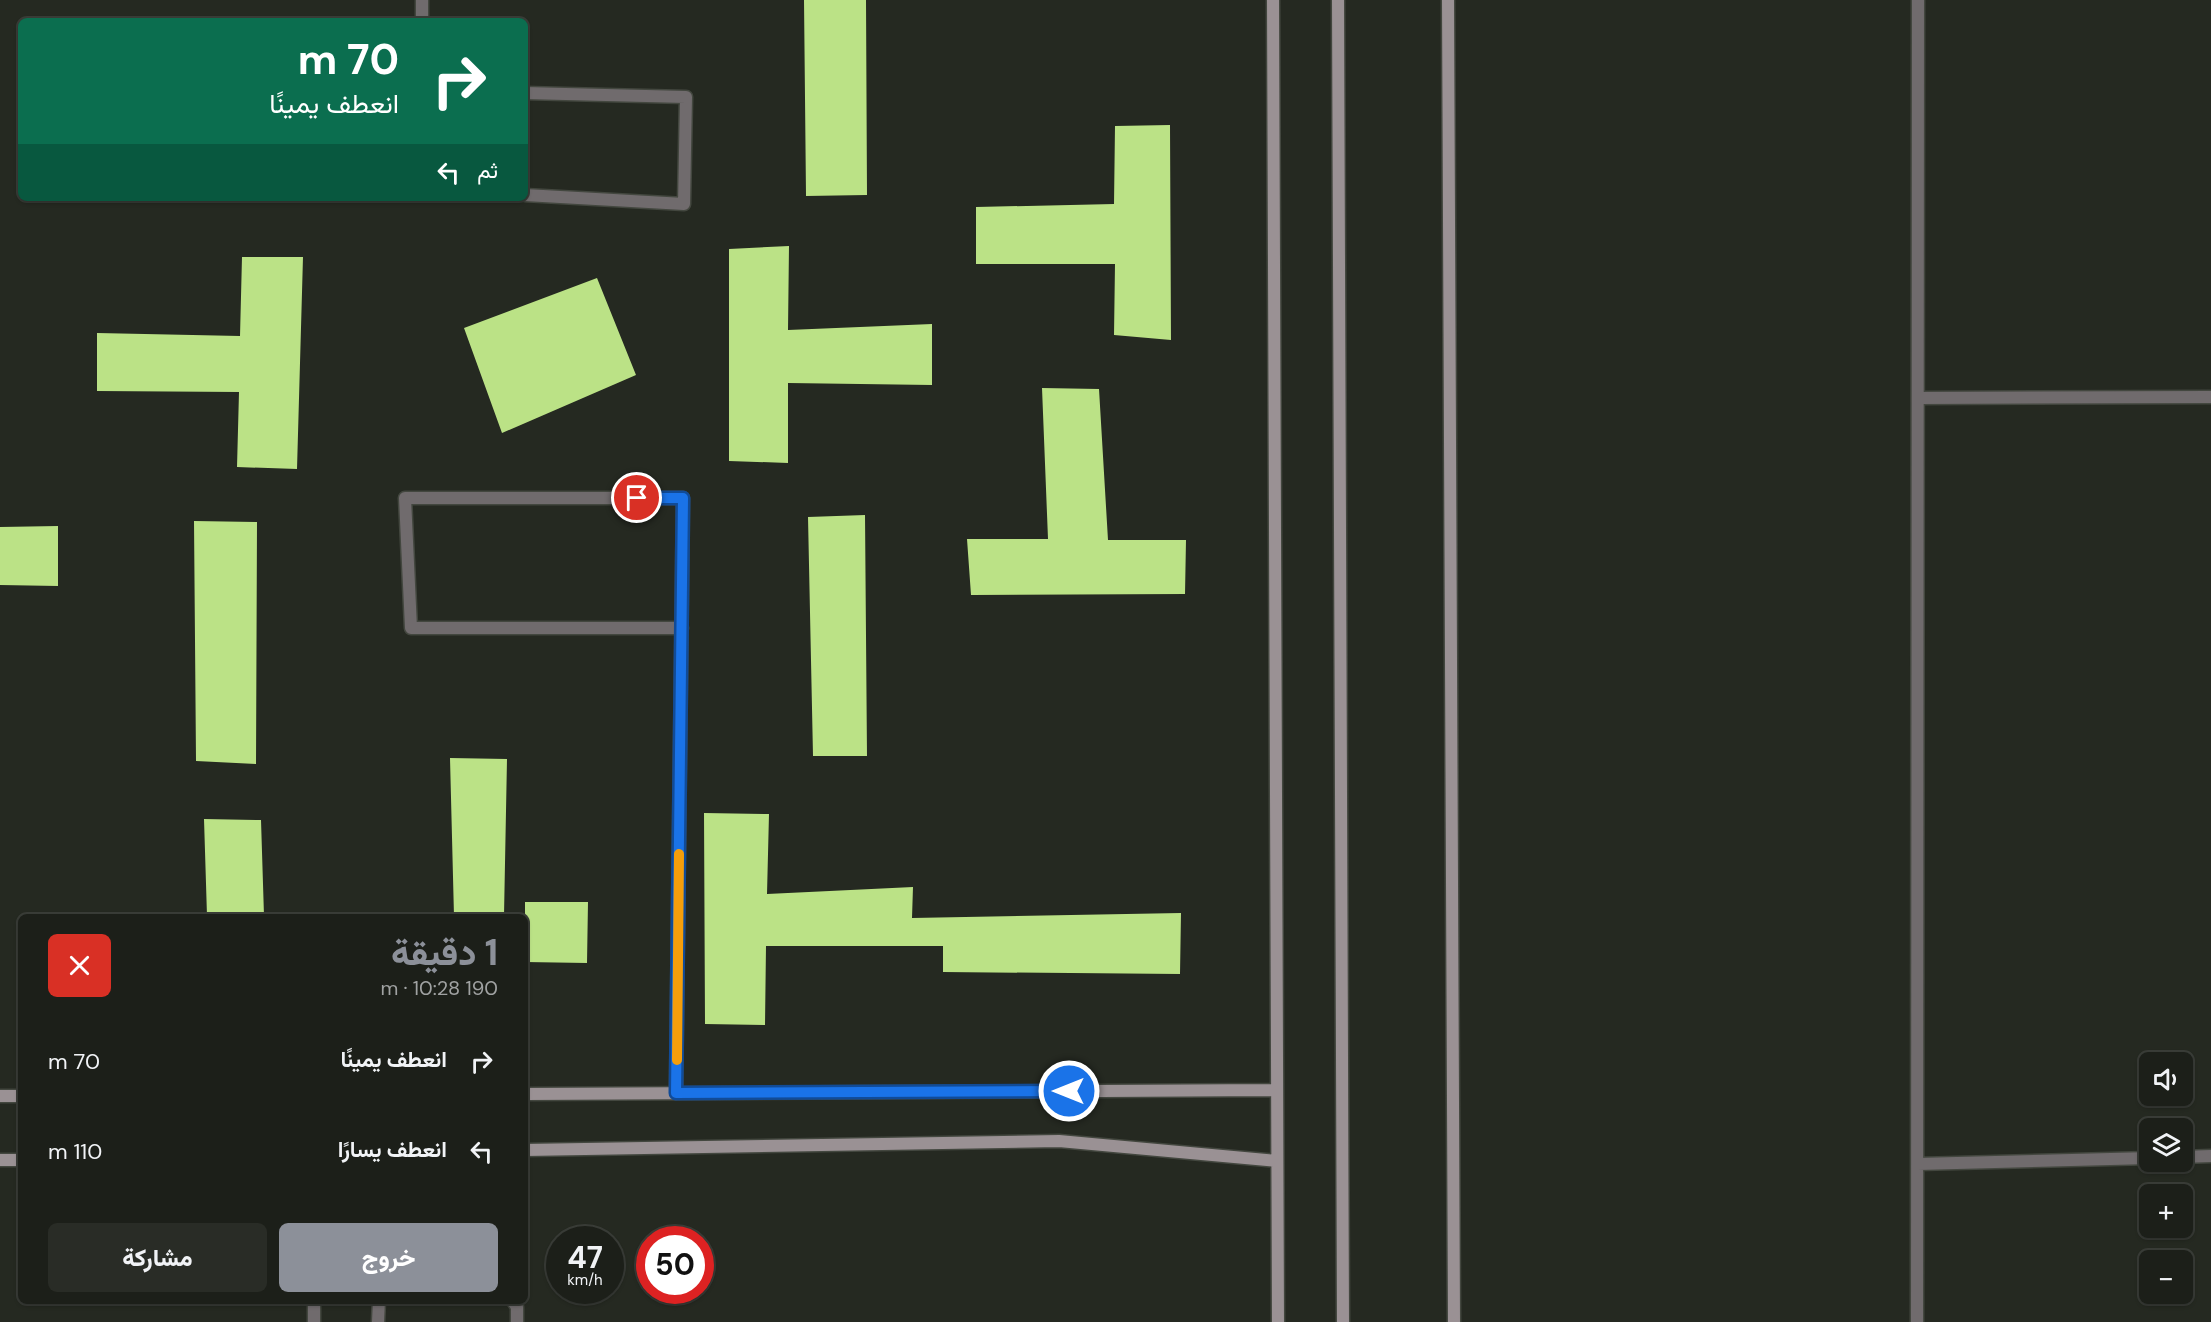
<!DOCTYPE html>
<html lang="ar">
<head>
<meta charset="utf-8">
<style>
	:root { --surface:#1c1f19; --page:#292c26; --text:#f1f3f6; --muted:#a0a2a2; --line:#3a3d38; --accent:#8c9099 }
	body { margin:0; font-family:"DM Sans",Vazirmatn,sans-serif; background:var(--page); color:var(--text); direction:rtl; height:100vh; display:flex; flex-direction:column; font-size:22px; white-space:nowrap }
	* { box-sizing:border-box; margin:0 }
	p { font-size:20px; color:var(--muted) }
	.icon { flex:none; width:33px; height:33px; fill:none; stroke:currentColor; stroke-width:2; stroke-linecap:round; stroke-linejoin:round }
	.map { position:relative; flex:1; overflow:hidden; direction:ltr }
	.drawer { position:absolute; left:18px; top:914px; width:510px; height:390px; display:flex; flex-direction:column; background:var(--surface); border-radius:9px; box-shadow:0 2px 4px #0004,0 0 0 2px var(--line); direction:rtl }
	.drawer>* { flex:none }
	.hud { position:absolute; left:18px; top:18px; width:510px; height:183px; border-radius:9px; box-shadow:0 2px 4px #0004,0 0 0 2px var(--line); direction:rtl; background:#0b6e4f; color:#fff; overflow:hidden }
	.tools { position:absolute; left:2139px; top:1052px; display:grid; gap:12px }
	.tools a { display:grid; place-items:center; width:54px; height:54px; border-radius:9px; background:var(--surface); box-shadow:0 2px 4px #0004,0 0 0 2px var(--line); font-size:30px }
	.speed { position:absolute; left:546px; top:1226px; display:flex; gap:12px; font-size:30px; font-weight:700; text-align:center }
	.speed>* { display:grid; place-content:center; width:78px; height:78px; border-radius:50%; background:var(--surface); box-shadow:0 2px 4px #0004,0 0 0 2px var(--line); line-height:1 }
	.speed small { font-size:15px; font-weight:400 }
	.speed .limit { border:9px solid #d22; background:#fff; color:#111 }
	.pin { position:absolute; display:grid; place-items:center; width:51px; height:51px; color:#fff; margin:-26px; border:3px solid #fff; border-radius:50%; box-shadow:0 2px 6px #0007 }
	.me { position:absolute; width:66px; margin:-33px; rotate:270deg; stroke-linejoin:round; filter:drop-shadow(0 0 4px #0008) }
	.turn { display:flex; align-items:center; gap:21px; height:126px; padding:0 30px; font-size:27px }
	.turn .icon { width:78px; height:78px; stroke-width:2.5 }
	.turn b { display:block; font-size:42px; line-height:51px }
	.then { display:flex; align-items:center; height:57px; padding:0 30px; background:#0003; gap:12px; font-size:22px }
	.round { display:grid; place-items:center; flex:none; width:63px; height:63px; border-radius:9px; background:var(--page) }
	.headline { display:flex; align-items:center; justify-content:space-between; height:102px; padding:0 30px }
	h1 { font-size:36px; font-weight:800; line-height:45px; color:var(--accent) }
	.button { display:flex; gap:12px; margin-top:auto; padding:12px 30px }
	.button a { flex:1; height:69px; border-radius:9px; background:var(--accent); color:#fff; font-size:24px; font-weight:800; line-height:69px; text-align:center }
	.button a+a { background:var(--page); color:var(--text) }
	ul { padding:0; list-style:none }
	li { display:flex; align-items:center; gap:18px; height:90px; padding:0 30px }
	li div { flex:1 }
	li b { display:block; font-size:22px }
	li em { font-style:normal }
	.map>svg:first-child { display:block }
</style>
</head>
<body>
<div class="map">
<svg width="2211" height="1322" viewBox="0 0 2211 1322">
	<rect width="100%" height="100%" fill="#252921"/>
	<path fill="#bbe286" d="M 804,0 L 866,0 L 867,195 L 806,196 Z
		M 1170,125 L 1171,340 L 1114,335 L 1115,264 L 976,264 L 976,207 L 1114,204 L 1115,126 Z
		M 789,246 L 788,330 L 932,324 L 932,385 L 788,383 L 788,463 L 729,461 L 729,249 Z
		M 242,257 L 303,257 L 297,469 L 237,467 L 239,392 L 97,391 L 97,333 L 240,336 Z
		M 597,278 L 636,375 L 502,433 L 464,328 Z
		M 1042,388 L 1099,389 L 1108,540 L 1186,540 L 1185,594 L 971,595 L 967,539 L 1048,539 Z
		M 865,515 L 867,756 L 813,756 L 808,517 Z
		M 194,521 L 257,522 L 256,764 L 196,761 Z
		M 58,526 L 58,586 L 0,585 L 0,527 Z
		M 450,758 L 507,759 L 504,916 L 454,916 Z
		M 704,813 L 769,814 L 767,894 L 913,887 L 912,918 L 1181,913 L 1180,974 L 943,972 L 943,946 L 766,946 L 765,1025 L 705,1024 Z
		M 204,819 L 261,820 L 264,916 L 207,916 Z
		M 525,902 L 588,902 L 587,963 L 525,962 Z"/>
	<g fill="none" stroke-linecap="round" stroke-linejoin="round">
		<g stroke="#43473f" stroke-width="15">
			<path id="lane" d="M 512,1300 L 517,1307 L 517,1322"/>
		</g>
		<g stroke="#43473f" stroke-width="15">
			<path id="street" d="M 422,21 L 422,0
				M 525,93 L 686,97 L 684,204 L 525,195
				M 1918,398 L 2211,397
				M 676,1093 L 683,498 L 405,498 L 411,628 L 682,628
				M 2182,1157 L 2211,1156
				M 1918,1164 L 2150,1158
				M 314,1300 L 314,1322
				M 378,1322 L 379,1300
				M 1917,1322 L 1918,0"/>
		</g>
		<g stroke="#43473f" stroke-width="15">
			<path id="secondary" d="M 1273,0 L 1278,1322
				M 1338,0 L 1343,1322
				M 1448,0 L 1454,1322
				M 525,1094 L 1277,1090
				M 0,1096 L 21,1096
				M 525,1150 L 1059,1141 L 1277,1161
				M 0,1160 L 21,1160"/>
		</g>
		<use href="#lane" stroke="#706b6d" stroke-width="12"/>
		<use href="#street" stroke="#706b6d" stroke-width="12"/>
		<use href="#secondary" stroke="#9a9194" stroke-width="12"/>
	</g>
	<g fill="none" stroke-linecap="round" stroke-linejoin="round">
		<g stroke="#114b97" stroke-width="15">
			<path id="route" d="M 637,498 L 683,498 L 676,1093 L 1069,1091"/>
		</g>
		<use href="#route" stroke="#1a73e8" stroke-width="10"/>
		<path stroke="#f59e0b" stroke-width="10" d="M 677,1060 L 679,854"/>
	</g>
</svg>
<div class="tools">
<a><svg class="icon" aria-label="sound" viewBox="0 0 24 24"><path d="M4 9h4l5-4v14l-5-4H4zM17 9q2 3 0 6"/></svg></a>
<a><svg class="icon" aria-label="layers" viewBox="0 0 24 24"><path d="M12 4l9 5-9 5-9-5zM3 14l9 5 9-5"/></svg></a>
<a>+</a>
<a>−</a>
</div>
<div class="speed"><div>47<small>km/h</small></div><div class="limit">50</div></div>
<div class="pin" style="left:637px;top:498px;background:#d93025"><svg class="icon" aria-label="arrive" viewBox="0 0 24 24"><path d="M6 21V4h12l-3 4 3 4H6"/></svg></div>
<svg class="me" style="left:1069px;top:1091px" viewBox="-20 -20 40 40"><circle r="17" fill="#1a73e8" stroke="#fff" stroke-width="3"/><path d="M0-11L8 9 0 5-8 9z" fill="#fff"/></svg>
<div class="hud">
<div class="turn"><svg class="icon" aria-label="right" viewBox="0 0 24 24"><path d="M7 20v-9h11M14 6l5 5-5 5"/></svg><div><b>70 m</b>انعطف يمينًا</div></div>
<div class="then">ثم<svg class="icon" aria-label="left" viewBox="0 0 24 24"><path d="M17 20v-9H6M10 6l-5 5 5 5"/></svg></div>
</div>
<section class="drawer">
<div class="headline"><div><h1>1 دقيقة</h1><p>190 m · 10:28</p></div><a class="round" style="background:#d93025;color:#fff"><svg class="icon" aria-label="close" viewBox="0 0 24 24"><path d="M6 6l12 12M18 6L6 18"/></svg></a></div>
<ul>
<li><svg class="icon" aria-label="right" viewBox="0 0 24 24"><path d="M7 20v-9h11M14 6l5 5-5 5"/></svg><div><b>انعطف يمينًا</b></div><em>70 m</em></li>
<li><svg class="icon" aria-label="left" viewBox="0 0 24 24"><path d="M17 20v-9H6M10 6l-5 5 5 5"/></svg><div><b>انعطف يسارًا</b></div><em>110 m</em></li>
</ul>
<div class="button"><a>خروج</a><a>مشاركة</a></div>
</section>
</div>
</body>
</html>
